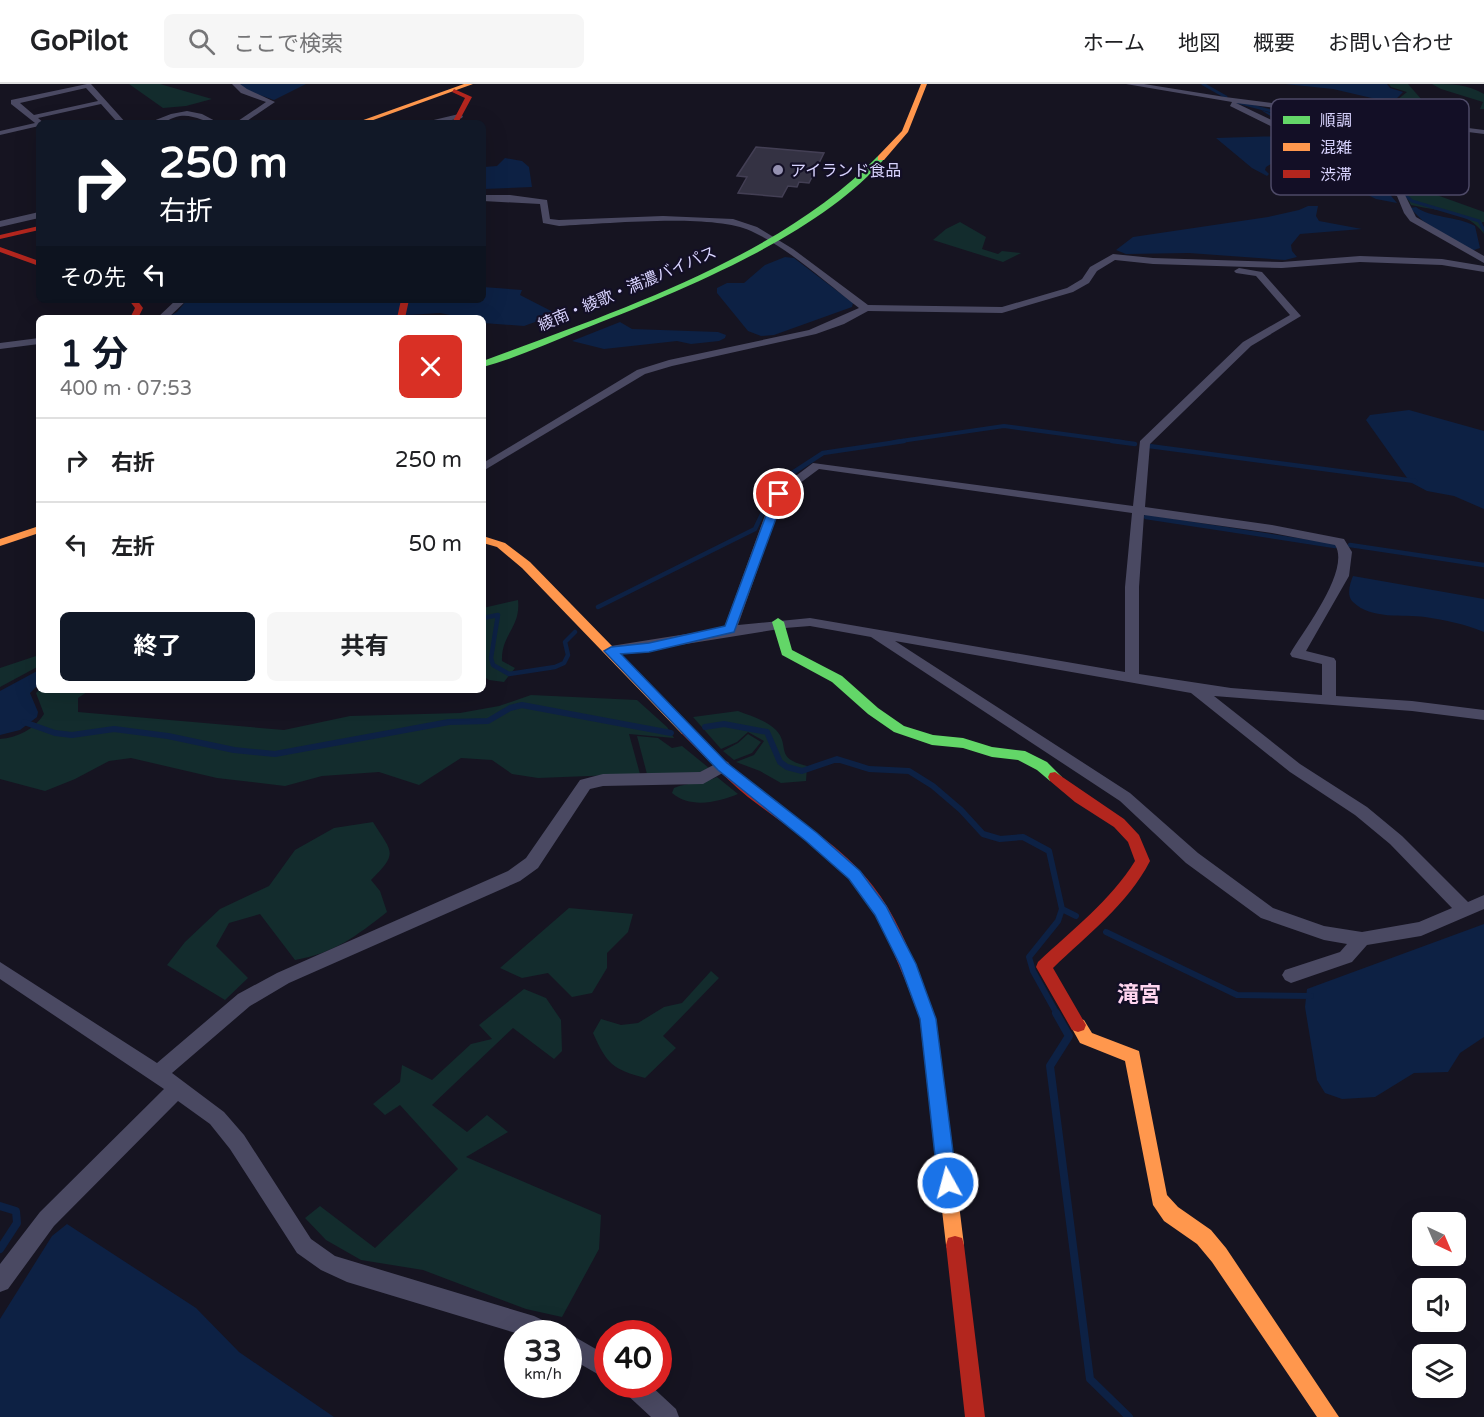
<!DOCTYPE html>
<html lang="ja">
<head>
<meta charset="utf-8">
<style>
	:root { --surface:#fff; --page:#f6f6f6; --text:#202124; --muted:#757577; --line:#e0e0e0; --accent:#111827 }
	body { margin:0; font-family:"Varela Round","Noto Sans JP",sans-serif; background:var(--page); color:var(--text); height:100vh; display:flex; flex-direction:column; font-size:22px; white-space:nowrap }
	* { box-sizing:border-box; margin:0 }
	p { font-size:20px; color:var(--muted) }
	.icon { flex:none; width:33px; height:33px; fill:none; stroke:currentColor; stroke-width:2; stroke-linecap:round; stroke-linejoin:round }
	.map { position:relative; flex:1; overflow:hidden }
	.drawer { position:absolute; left:36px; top:231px; width:450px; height:378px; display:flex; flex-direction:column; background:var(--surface); border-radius:9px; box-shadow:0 6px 24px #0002 }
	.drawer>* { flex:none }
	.guide { position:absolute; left:36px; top:36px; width:450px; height:183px; border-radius:9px; box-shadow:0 6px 24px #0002; background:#111827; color:#fff; overflow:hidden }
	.needle { width:39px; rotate:136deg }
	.controls { position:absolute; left:1412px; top:1128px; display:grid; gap:12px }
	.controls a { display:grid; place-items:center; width:54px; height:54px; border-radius:9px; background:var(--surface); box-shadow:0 6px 24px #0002; font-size:30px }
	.speed { position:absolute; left:504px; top:1236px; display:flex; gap:12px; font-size:30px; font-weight:700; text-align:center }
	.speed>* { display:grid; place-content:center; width:78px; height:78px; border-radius:50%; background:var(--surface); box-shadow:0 6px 24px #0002; line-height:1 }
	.speed small { font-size:15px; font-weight:400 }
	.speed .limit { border:9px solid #d22; background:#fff; color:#111 }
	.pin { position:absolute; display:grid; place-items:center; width:51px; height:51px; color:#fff; margin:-26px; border:3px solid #fff; border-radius:50%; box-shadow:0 2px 6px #0007 }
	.me { position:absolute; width:66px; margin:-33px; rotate:353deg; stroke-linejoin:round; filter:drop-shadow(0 0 4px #0008) }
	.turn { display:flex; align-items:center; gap:21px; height:126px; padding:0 24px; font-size:27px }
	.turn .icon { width:78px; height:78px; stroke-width:2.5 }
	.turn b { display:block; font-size:42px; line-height:51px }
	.then { display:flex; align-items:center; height:57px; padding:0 24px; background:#0003; gap:12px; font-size:22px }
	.round { display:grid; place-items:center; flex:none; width:63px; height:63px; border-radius:9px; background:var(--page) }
	.head { display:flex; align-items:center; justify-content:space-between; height:102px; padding:0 24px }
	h1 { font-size:36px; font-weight:700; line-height:45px; color:var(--accent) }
	.button { display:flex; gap:12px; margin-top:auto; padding:12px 24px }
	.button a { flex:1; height:69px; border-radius:9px; background:var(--accent); color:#fff; font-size:24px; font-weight:700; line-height:69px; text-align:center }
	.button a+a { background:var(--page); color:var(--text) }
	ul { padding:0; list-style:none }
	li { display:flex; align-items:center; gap:18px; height:84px; padding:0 24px; border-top:2px solid var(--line) }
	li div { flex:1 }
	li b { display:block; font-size:22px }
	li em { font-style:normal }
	header { display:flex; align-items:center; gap:36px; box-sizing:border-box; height:84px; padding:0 30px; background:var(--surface); border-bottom:2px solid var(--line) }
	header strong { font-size:28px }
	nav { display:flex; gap:33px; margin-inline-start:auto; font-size:21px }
	.search { width:420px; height:54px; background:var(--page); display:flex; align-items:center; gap:15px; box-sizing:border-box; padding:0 21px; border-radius:9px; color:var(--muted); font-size:22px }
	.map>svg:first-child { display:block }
</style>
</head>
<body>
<header>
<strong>GoPilot</strong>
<div class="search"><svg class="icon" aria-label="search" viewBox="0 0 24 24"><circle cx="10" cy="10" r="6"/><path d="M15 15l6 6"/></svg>ここで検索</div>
<nav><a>ホーム</a><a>地図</a><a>概要</a><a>お問い合わせ</a></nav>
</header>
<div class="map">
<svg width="1484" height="1333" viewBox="0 0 1484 1333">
	<rect width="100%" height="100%" fill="#161421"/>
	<path fill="#132c2d" d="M 129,0 L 160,0 L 212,15 L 186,22 L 163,24 Z
		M 1389,0 L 1408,0 L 1422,16 L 1420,21 L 1375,21 L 1378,16 L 1397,16 L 1407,8 L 1391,3 Z
		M 1432,0 C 1452,0 1467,0 1484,10 L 1484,25 L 1480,25 L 1483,18 L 1441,5 Z
		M 1375,81 L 1413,89 L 1417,93 L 1408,97 L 1420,102 L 1420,105 L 1484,128 L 1484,138 L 1482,138 L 1484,150 C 1469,127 1437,127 1411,121 C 1404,104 1387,108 1378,98 C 1375,95 1373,89 1370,85 Z
		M 960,138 L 986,153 L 982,165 L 998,170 L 1002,167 L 1021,169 L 1003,178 L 933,156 L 946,145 Z
		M 518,516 C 521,544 501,550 502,577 L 515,584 L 504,598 L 489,596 L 483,592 L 483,524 Z
		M 39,571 L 39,582 L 0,603 L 0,584 Z
		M 39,606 L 90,606 L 78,614 L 78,628 L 284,646 L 350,632 L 460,629 L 499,622 L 531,611 L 637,616 L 667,643 L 674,654 L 629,650 L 640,690 L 538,694 L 512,690 L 492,676 L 461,674 L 419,701 L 379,688 L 322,692 L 285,702 L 217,694 L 131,674 L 109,677 L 75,695 L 45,707 L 0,695 L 0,655 C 17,654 35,645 44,630 L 36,609 Z
		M 738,627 C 751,632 766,636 776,646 C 791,662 773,674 807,682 L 806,697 L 781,699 L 760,687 L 736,678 L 754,671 L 764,657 L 748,648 L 737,658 L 721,665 L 693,633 Z
		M 748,650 L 761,658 L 752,669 L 734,676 L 723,667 L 738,659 Z
		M 637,652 L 658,654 L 672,664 L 682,662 L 709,684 L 698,689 L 647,690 Z
		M 717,693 L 738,710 C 718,718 691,725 672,709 L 674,704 C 688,698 703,700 717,693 Z
		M 373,738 C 392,769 399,768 371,796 L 380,807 L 387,828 C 356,852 335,869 295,876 L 260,830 L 229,839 L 216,862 L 248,894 L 225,916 L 167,881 L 185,858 L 220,825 L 269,802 L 295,766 L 334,744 Z
		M 569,824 L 633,830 L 628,848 L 607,869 L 607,884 L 592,909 L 572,913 L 548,889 L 522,894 L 500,884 Z
		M 711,887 L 719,894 L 663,952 L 676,964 L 645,994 C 612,985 607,980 593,949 L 601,935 L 621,941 L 638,939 L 664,923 L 682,919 Z
		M 524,905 L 546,914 L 561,936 L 562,967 L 554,975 L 513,944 L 432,1021 L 467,1048 L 487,1031 L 508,1048 L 466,1073 L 601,1131 L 599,1165 L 562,1233 L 526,1225 L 423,1186 L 361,1176 L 326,1156 L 305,1134 L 320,1122 L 375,1164 L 458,1085 L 400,1021 L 385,1031 L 373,1020 L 400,998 L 402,981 L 432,996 L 471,960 L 492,955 L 479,941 Z"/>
	<path fill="#0d2144" d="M 239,0 L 306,0 L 274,16 L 248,7 Z
		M 1285,0 L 1387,0 L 1390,4 L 1403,8 L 1397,14 L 1376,15 L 1333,5 Z
		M 1261,26 C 1305,40 1351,38 1393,55 L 1392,58 L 1371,69 L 1371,74 L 1351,77 L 1303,45 L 1277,36 Z
		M 1279,52 L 1291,56 L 1291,59 L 1283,61 L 1287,69 L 1285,71 L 1266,83 L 1265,86 L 1269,90 L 1267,92 L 1252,84 L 1216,54 Z
		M 505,74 L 522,77 L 529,83 L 532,103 L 483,105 L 484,83 L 497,82 Z
		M 1348,91 L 1387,107 L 1397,119 L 1376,115 L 1338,96 L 1341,92 Z
		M 1308,122 L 1318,122 L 1316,132 L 1319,137 L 1362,145 L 1300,150 L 1291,161 L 1292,167 L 1297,173 L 1285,176 L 1189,169 L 1126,170 L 1116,166 L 1133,153 L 1268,133 L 1299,126 Z
		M 1416,123 C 1430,134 1457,132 1475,142 L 1480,164 L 1471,167 L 1423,137 L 1410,124 Z
		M 785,173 L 794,174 L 853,219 L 852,223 L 774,251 L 761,252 L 748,247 L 717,209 L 717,204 L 727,199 L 744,199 L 765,181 Z
		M 483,203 L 522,206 L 520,211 L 557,230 L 524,242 L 483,239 L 483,234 L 465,234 L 440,229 L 359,234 L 166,234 L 177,228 L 187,216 L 483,216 Z
		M 620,238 L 632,245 L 718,248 L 726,251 L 725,254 L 719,257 L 691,260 L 677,257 L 604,265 L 572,257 Z
		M 1409,326 L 1484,347 L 1484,425 L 1454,412 L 1427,407 L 1410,398 L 1366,336 L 1370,331 Z
		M 1353,492 L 1484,515 L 1484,548 C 1465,540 1445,536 1425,533 C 1403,530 1371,536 1353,518 C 1346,512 1350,499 1353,492 Z
		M 39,586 L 39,600 L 30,609 L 38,628 L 37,633 L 20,646 L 0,651 L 0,607 Z
		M 1484,840 L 1484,953 L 1460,969 L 1448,988 L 1414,989 L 1375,1013 L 1342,1015 L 1325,1009 L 1317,996 L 1305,923 L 1307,905 Z
		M 67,1140 L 196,1224 L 239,1268 L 334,1333 L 0,1333 L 0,1235 L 52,1152 Z"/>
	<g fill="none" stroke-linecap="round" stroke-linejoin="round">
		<path stroke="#0d2144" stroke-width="3" d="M 1203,0 L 1226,13
			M 1237,18 L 1290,32 L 1365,42 L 1414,53 L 1414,57 L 1401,58 L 1381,66 L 1377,75 L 1352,79 L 1349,84 L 1352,86
			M 1374,96 L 1400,107 L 1412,117 L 1479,137 L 1484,146"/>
		<path stroke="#0d2144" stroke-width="4" d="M 894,358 L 1004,342 L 1123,358"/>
		<path stroke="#0d2144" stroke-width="4.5" d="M 1112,357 L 1135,360
			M 1149,362 L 1415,397
			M 1146,433 L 1335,462
			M 1350,461 L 1484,481
			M 598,523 L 755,445 L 777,399 L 823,369 L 904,357
			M 483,534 L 498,531 L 491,574 L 493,581 L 509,590 L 555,583 L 564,579 L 568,571 L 565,558 L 575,548"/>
		<path stroke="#0d2144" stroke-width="6" d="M 24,638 L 55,649 L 72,651 L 114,645 L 168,652 L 234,666 L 275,670 L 449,638 L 488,637 L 510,624 L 522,621 L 671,649
			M 705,643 L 724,640 L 767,648 L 780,678 L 787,683 L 802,687 L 837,675 L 869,685 L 909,687 L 933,702 L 961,726 L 983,750 L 1000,755 L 1023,753 L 1049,767 L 1062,825 L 1076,832
			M 1106,848 L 1237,911 L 1311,912
			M 1057,930 L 1033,887 L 1029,873 L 1058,837 L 1062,825"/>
		<path stroke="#0d2144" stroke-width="8" d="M 1056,929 L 1069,952 L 1050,982 L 1090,1295 L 1129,1333
			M 0,1122 L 16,1127 L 17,1139 L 0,1165"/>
	</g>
	<path fill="#343243" stroke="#433f54" stroke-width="1.5" d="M 756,63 L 824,69 L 809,99 L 799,98 L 797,103 L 788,102 L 782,113 L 738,109 L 747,93 L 737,92 Z"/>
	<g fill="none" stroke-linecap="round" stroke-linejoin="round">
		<path fill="#4a4962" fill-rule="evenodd" d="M 87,0 L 91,0 L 126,39 L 118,39 L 101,20 L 38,34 L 44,39 L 39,39 L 39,42 L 0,51 L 0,47 L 35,39 L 11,20 L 11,16 ZM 86,4 L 98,17 L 34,31 L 20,19 Z
			M 232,0 L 240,0 L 247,5 L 275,18 L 244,39 L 235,39 L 266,18 L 241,9 Z
			M 1126,0 L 1144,0 L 1225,13 L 1484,46 L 1484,50 L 1236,19 L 1299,49 L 1359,89 L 1404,109 L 1416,133 L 1484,172 L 1484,179 L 1410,137 L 1404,129 L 1397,112 L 1353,93 L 1293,53 L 1230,22 L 1232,18 Z
			M 187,27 L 202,30 L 219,39 C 205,39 194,30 180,32 C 168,34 163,42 153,37 L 171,30 Z
			M 459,30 L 463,32 L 462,34 L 436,39 L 421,39 Z
			M 483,111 L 510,111 L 547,116 L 550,135 L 559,136 L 663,132 L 733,135 L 757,143 L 793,165 L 868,221 L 1002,223 L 1067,204 L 1082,195 L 1090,183 L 1113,170 L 1153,174 L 1282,178 L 1360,172 L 1442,175 L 1484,182 L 1484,188 L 1442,181 L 1360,178 L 1282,184 L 1153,180 L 1115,176 L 1097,187 L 1089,199 L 1073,208 L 1002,229 L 868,227 L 844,240 L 816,250 L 672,282 L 645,290 L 483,387 L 483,379 L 637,286 L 669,276 L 809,246 L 859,224 C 825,198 790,165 751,147 C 711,129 606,140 559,142 L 543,139 L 540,120 L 483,117 Z
			M 39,128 L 39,134 L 0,143 L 0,137 Z
			M 1239,184 L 1262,188 L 1301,232 L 1251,262 L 1150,360 L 1145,423 L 1272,441 L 1344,455 L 1352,468 L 1349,492 L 1306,567 L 1334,574 L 1336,577 L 1336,612 L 1412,617 L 1484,626 L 1484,636 L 1412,627 L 1214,612 L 1300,680 L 1367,723 L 1402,752 L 1468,818 L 1484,811 L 1484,825 L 1421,852 L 1367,861 L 1352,878 L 1291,899 L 1285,896 L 1282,891 L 1285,886 L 1340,868 L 1347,860 L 1324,856 L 1261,834 L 1186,779 L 1120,717 L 871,553 L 810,542 L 785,544 L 611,572 L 604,567 L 611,562 L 724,544 L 773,409 L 813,379 L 1133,422 L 1140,357 L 1243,258 L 1290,231 L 1256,192 L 1236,189 L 1234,187 ZM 819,385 L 1132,429 L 1125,503 L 1125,588 L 810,534 L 738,541 L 784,411 ZM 1144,431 L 1272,449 L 1335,461 C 1351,486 1304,546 1290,570 L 1292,573 L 1322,580 L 1322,611 L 1231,604 L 1139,590 L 1139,503 ZM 895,557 L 1191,609 L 1290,688 L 1355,731 L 1390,760 L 1452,824 L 1419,838 L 1362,848 L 1324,842 L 1273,824 L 1198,769 L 1130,709 Z
			M 176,216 L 187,216 L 168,234 L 157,234 Z
			M 39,254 L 39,260 L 0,265 L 0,259 Z
			M 723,676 L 728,678 L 731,682 L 728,686 L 703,700 L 603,702 L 590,705 L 538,784 L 520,797 L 289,899 L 250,922 L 172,989 L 224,1028 L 244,1051 L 311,1155 L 335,1172 L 534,1232 L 555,1242 L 558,1250 L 519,1250 L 347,1198 L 321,1186 L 297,1169 L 230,1065 L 210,1040 L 178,1017 L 54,1142 L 8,1205 L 0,1208 L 0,1180 L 40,1128 L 164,1005 L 0,895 L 0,878 L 157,979 L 238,910 L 277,889 L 508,787 L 526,774 L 580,696 L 603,690 L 700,688 Z
			M 568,1249 L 608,1272 L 608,1296 L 568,1273 Z
			M 621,1300 L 649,1300 L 676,1325 L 679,1333 L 651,1333 L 624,1308 Z"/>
		<path fill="#63d668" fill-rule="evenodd" d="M 878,72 L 885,74 C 819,152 676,209 581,246 C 549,259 516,274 483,283 L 483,277 C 614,228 779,174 878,72 Z
			M 778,534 L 784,538 L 792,566 L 842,592 L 878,624 L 904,642 L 933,651 L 963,654 L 992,663 L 1025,667 L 1047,678 L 1062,693 L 1060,697 L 1050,697 L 1037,686 L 1018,676 L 992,673 L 963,664 L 932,661 L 894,648 L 868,630 L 832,598 L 782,571 L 772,538 Z"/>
		<path fill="#ff974d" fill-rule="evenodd" d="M 464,0 L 473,0 L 365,39 L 355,39 Z
			M 921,0 L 927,0 L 908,48 L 884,76 L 878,76 L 878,72 L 902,47 Z
			M 39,442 L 39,449 L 0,462 L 0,455 Z
			M 483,452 L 505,459 L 530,478 L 692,644 L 694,647 L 692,650 L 682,650 L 522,484 L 497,463 L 483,459 Z
			M 913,888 L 919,890 L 936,935 L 964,1161 L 962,1168 L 955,1170 L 948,1168 L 946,1161 L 920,935 L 905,895 L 907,890 Z
			M 1078,934 L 1084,936 L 1092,949 L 1139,967 L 1167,1111 L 1178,1123 L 1211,1146 L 1226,1164 L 1339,1333 L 1317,1333 L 1212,1178 L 1197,1160 L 1164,1137 L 1153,1121 L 1125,977 L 1080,959 L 1070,941 L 1072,936 Z"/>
		<path fill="#b3261e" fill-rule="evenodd" d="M 454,5 L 472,13 L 458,39 L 452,39 L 465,14 L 452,8 Z
			M 39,142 L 39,146 L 0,155 L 0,151 Z
			M 0,163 L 39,177 L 39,182 L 0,168 Z
			M 129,216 L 137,216 L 143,224 L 138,234 L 130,234 L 135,224 Z
			M 401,216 L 409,216 L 405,234 L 397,234 Z
			M 687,642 L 692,644 C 713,665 734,687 758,706 C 798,737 842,762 873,802 C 895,830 908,863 921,895 L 919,900 L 913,902 L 907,900 C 893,869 883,838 863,810 C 832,770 788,744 748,713 C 725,694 704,672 682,650 L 680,647 L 682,644 Z
			M 1055,688 L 1124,735 L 1139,751 L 1150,777 C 1128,820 1087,851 1053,884 L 1086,941 L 1084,946 L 1078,948 L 1072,946 L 1036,883 L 1038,878 C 1072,846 1111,816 1135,777 L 1128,758 L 1114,743 L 1075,718 L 1050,697 L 1048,693 L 1050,689 Z
			M 955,1152 L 962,1154 L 964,1161 L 985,1333 L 965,1333 L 946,1161 L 948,1154 Z"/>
	</g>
	<path fill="#1a73e8" stroke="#114b97" stroke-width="1.5" d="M 779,406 L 785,410 L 734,548 L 649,568 L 621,570 L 727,679 L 817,749 L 860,787 L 886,822 L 916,880 L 936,935 L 957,1099 L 954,1105 L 948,1108 L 941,1105 L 938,1099 L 920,935 L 900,881 L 875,831 L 849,795 L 806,757 L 718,686 L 604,567 L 611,563 L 649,559 L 725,542 L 774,410 Z"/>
	<circle fill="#9591b1" stroke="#130f26" stroke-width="2" cx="778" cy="86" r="6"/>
	<g text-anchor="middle" stroke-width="4.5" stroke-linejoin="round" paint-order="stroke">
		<g font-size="16" fill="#d9d4ff" stroke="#130f26" text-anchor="start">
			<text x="790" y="92">アイランド食品</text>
		</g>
		<g font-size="16" fill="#d9d4ff" stroke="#130f26">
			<text transform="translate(627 204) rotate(-23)" y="6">綾南・綾歌・満濃バイパス</text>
		</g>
		<g font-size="22" font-weight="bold" fill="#ffd6f0" stroke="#130f26">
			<text x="1139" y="918">滝宮</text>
		</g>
	</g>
	<rect x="1271" y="15" width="198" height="96" rx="9" fill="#130f26" stroke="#4e4a67" stroke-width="1.5"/>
	<rect x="1283" y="32" width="27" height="8" fill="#63d668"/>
	<rect x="1283" y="59" width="27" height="8" fill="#ff974d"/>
	<rect x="1283" y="86" width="27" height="8" fill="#b3261e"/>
	<g font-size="16" fill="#d9d4ff">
		<text x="1320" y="42">順調</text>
		<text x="1320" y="69">混雑</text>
		<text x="1320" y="96">渋滞</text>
	</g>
</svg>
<div class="controls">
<a><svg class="needle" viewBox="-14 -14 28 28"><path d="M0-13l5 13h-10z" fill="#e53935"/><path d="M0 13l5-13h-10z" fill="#757577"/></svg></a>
<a><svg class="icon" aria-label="sound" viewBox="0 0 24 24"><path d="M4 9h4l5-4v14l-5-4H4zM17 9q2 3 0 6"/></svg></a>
<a><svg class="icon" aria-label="layers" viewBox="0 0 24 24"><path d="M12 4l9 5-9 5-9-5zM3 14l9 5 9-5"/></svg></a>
</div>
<div class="speed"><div>33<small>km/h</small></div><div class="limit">40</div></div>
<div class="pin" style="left:779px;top:410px;background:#d93025"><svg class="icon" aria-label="arrive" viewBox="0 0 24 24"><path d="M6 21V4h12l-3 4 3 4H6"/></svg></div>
<svg class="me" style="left:948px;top:1099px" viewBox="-20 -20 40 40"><circle r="17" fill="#1a73e8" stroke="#fff" stroke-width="3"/><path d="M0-11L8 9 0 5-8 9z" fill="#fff"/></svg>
<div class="guide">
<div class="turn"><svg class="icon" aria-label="right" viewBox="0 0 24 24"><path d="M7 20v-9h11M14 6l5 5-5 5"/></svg><div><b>250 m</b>右折</div></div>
<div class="then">その先<svg class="icon" aria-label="left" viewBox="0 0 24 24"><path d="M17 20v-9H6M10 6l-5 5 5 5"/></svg></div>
</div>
<section class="drawer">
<div class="head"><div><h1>1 分</h1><p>400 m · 07:53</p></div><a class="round" style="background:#d93025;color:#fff"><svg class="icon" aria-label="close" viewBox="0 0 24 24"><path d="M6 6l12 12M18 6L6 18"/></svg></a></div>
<ul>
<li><svg class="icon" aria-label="right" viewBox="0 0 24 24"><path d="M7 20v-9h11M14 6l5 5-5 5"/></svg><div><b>右折</b></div><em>250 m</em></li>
<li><svg class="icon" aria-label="left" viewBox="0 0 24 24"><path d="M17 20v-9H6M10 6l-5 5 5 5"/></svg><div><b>左折</b></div><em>50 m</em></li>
</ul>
<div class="button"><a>終了</a><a>共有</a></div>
</section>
</div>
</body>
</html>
